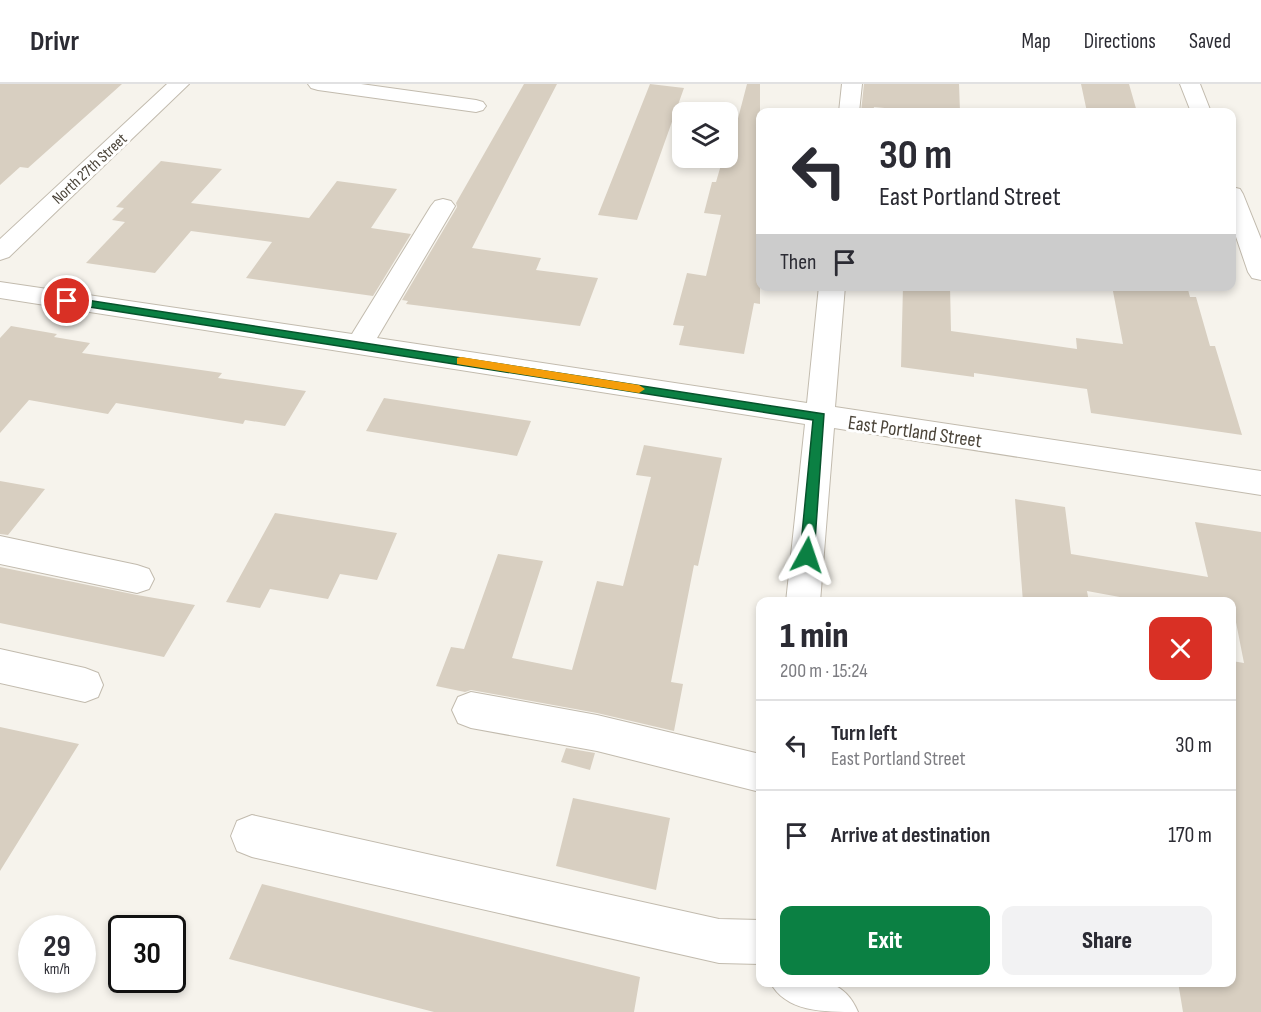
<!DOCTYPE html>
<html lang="en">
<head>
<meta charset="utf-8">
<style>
	:root { --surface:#fff; --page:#f2f2f3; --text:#2b2b33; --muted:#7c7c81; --line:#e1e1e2; --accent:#0b8043 }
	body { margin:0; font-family:"Sofia Sans Condensed",sans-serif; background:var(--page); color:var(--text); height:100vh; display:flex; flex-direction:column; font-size:22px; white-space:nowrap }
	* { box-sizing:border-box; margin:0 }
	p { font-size:20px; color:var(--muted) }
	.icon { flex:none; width:33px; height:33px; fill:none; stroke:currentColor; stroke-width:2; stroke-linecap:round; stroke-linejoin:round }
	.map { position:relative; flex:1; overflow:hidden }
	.sheet { position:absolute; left:756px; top:513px; width:480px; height:390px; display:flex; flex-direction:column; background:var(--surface); border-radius:12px; box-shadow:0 3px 9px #0003 }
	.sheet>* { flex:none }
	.banner { position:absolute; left:756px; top:24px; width:480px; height:183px; border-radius:12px; box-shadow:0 3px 9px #0003; background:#fff; color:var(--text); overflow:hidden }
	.fabs { position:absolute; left:672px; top:18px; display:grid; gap:12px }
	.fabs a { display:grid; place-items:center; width:66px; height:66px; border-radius:12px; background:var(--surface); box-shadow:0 3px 9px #0003; font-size:30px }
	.speed { position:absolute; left:18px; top:831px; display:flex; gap:12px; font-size:30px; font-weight:700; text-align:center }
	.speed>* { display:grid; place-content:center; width:78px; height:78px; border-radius:50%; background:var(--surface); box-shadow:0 3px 9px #0003; line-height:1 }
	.speed small { font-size:15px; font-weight:400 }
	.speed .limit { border:3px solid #111; border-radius:9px; background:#fff; color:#111 }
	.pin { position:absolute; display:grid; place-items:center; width:51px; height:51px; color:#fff; margin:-26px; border:3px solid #fff; border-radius:50%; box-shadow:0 2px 6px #0007 }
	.me { position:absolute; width:66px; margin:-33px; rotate:5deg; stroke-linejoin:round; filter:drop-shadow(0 0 4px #0008) }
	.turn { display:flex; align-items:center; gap:21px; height:126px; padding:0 24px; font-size:27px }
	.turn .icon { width:78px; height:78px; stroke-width:2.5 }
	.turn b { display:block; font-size:42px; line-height:51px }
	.then { display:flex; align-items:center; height:57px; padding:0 24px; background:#0003; gap:12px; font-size:22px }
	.round { display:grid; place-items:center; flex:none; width:63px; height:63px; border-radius:12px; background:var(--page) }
	.headline { display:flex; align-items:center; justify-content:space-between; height:102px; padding:0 24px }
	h1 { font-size:36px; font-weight:800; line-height:45px }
	.cta { display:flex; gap:12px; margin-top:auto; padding:12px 24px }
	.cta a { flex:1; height:69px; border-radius:12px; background:var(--accent); color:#fff; font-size:24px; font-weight:800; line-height:69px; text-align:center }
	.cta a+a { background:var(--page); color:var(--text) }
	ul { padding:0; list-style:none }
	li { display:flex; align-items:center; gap:18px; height:90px; padding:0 24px; border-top:2px solid var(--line) }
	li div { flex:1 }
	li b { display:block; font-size:22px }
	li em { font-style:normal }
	header { display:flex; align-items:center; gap:36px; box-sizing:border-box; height:84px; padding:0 30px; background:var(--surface); border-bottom:2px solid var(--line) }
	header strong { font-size:28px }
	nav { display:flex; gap:33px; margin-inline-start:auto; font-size:21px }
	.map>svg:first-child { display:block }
</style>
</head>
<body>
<header>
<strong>Drivr</strong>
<nav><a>Map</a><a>Directions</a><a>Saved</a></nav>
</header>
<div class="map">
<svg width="1261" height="928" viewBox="0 0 1261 928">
	<rect width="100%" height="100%" fill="#f6f3ec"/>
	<path fill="#d8cfc1" d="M 0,0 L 122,0 L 28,84 L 20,83 L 0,101 Z
		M 524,0 L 557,0 L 472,164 L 541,174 L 536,186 L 598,194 L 580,242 L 406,220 L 408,217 L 402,216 L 457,123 L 456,119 Z
		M 650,0 L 684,4 L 637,136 L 598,131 Z
		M 747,0 L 760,0 L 760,220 L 754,219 L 744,270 L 679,261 L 684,242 L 673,241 L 687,189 L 706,192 L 721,131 L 704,129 L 712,98 L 716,98 L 723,74 L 728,74 L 728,65 L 730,65 Z
		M 864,0 L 959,0 L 960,28 L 926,28 L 874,23 L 873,28 L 861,28 Z
		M 1081,0 L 1129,0 L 1137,28 L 1087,28 Z
		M 161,77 L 222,85 L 191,119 L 309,134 L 337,97 L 397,105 L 371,144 L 411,150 L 373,212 L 246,194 L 272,158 L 191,147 L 155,189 L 86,179 L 125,138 L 112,136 L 124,124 L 116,123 Z
		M 903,202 L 950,202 L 951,247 L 1077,265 L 1076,254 L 1123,260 L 1112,202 L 1187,202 L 1190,213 L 1196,213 L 1210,262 L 1215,262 L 1242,351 L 1091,329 L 1087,305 L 974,289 L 974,293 L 901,283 Z
		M 11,242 L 57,250 L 54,253 L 90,259 L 82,269 L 222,289 L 218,294 L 306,307 L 285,342 L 245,336 L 243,340 L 116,319 L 108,330 L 29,316 L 0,349 L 0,254 Z
		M 384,314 L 531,337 L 517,372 L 366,347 Z
		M 644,361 L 722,374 L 698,482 L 694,481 L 671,598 L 683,600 L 674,647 L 597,629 L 471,606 L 465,608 L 436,602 L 451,563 L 464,565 L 498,470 L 543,477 L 512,574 L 572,586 L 597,497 L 623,502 L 651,393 L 636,391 Z
		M 0,397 L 45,405 L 8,451 L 0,450 Z
		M 1015,415 L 1065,423 L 1071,470 L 1208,493 L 1195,438 L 1261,448 L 1261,928 L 1183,928 L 1178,898 L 1232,898 L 1232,577 L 1244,579 L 1232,518 L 1147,518 L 1087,507 L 1089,518 L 1023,518 Z
		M 275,429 L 397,449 L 377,496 L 340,490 L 328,515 L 270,505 L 260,524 L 226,518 Z
		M 0,483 L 137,511 L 195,521 L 164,573 L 0,539 Z
		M 0,643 L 79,660 L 0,787 Z
		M 566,664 L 595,669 L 590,686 L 561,678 Z
		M 573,714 L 670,734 L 656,806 L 556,782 Z
		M 262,800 L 640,893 L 634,928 L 434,928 L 229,875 Z"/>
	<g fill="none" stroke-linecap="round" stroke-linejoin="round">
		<g stroke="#c2bbae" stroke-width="2">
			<path id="minor" d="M 167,0 L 189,0 L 9,173 L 0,176 L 0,155 Z
				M 308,0 L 361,0 L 476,16 L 483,18 L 486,22 L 483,26 L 476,28 L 318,6 L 311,4 Z
				M 842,0 L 862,0 L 859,28 L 839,28 Z
				M 1180,0 L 1200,0 L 1211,28 L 1191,28 Z
				M 1232,103 L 1240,105 L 1243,110 L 1261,155 L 1261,196 L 1252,194 L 1248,188 L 1232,141 Z
				M 443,115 L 451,117 L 455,122 L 377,254 L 807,319 L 819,202 L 845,202 L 835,323 L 1261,387 L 1261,411 L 834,344 L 820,518 L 786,518 L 805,340 L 0,214 L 0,198 L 352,250 L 431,122 L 435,117 Z
				M 0,452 L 137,481 L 149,485 L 154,495 L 149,505 L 137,509 L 0,480 Z
				M 0,565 L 85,584 L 98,589 L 103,601 L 98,613 L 85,618 L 0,599 Z
				M 471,608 L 597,631 L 760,670 L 760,708 L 597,667 L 471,644 L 458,639 L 452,626 L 458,613 Z
				M 252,731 L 719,835 L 760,836 L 760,880 L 719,879 L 252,773 L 237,767 L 231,752 L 237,737 Z
				M 770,898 C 807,898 841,887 858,928 C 822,928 786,928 770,898 Z"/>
		</g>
		<use href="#minor" fill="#fff" fill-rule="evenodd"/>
	</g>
	<path fill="#0b8043" stroke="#07532c" stroke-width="1.5" d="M 67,213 L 824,330 L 814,471 L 807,477 L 800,471 L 813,336 L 64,219 L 62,217 Z"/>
	<path fill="#f59e0b" d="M 461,273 L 639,301 L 645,305 L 639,309 L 457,280 L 457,274 Z"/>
	<g text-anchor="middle" stroke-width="6" stroke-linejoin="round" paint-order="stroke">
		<g font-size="16" fill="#4b4439" stroke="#fff">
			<text transform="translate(89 84) rotate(-43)" y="6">North 27th Street</text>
		</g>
		<g font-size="20" fill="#4b4439" stroke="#fff">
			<text transform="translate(915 347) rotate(8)" y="7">East Portland Street</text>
		</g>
	</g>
</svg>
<div class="fabs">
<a><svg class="icon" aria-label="layers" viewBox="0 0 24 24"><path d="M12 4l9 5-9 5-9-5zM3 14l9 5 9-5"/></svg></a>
</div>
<div class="speed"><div>29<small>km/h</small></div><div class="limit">30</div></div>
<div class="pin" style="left:67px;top:217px;background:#d93025"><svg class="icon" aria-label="arrive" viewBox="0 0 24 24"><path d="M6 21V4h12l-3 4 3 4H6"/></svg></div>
<svg class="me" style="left:807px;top:471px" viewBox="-20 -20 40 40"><path d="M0-17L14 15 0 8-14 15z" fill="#0b8043" stroke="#fff" stroke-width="4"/></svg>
<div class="banner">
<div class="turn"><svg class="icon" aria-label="left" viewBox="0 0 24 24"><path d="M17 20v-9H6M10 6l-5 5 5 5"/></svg><div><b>30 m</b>East Portland Street</div></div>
<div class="then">Then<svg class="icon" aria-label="arrive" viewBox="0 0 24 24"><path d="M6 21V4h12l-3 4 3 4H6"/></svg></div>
</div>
<section class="sheet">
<div class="headline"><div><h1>1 min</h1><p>200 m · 15:24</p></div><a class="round" style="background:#d93025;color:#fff"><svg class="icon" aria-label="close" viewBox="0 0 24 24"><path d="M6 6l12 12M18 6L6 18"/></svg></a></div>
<ul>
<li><svg class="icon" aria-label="left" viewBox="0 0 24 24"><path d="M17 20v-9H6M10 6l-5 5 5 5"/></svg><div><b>Turn left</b><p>East Portland Street</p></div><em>30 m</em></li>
<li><svg class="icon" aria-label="arrive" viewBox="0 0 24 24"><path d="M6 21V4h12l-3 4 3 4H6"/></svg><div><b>Arrive at destination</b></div><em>170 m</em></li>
</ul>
<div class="cta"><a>Exit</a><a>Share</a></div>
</section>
</div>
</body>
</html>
